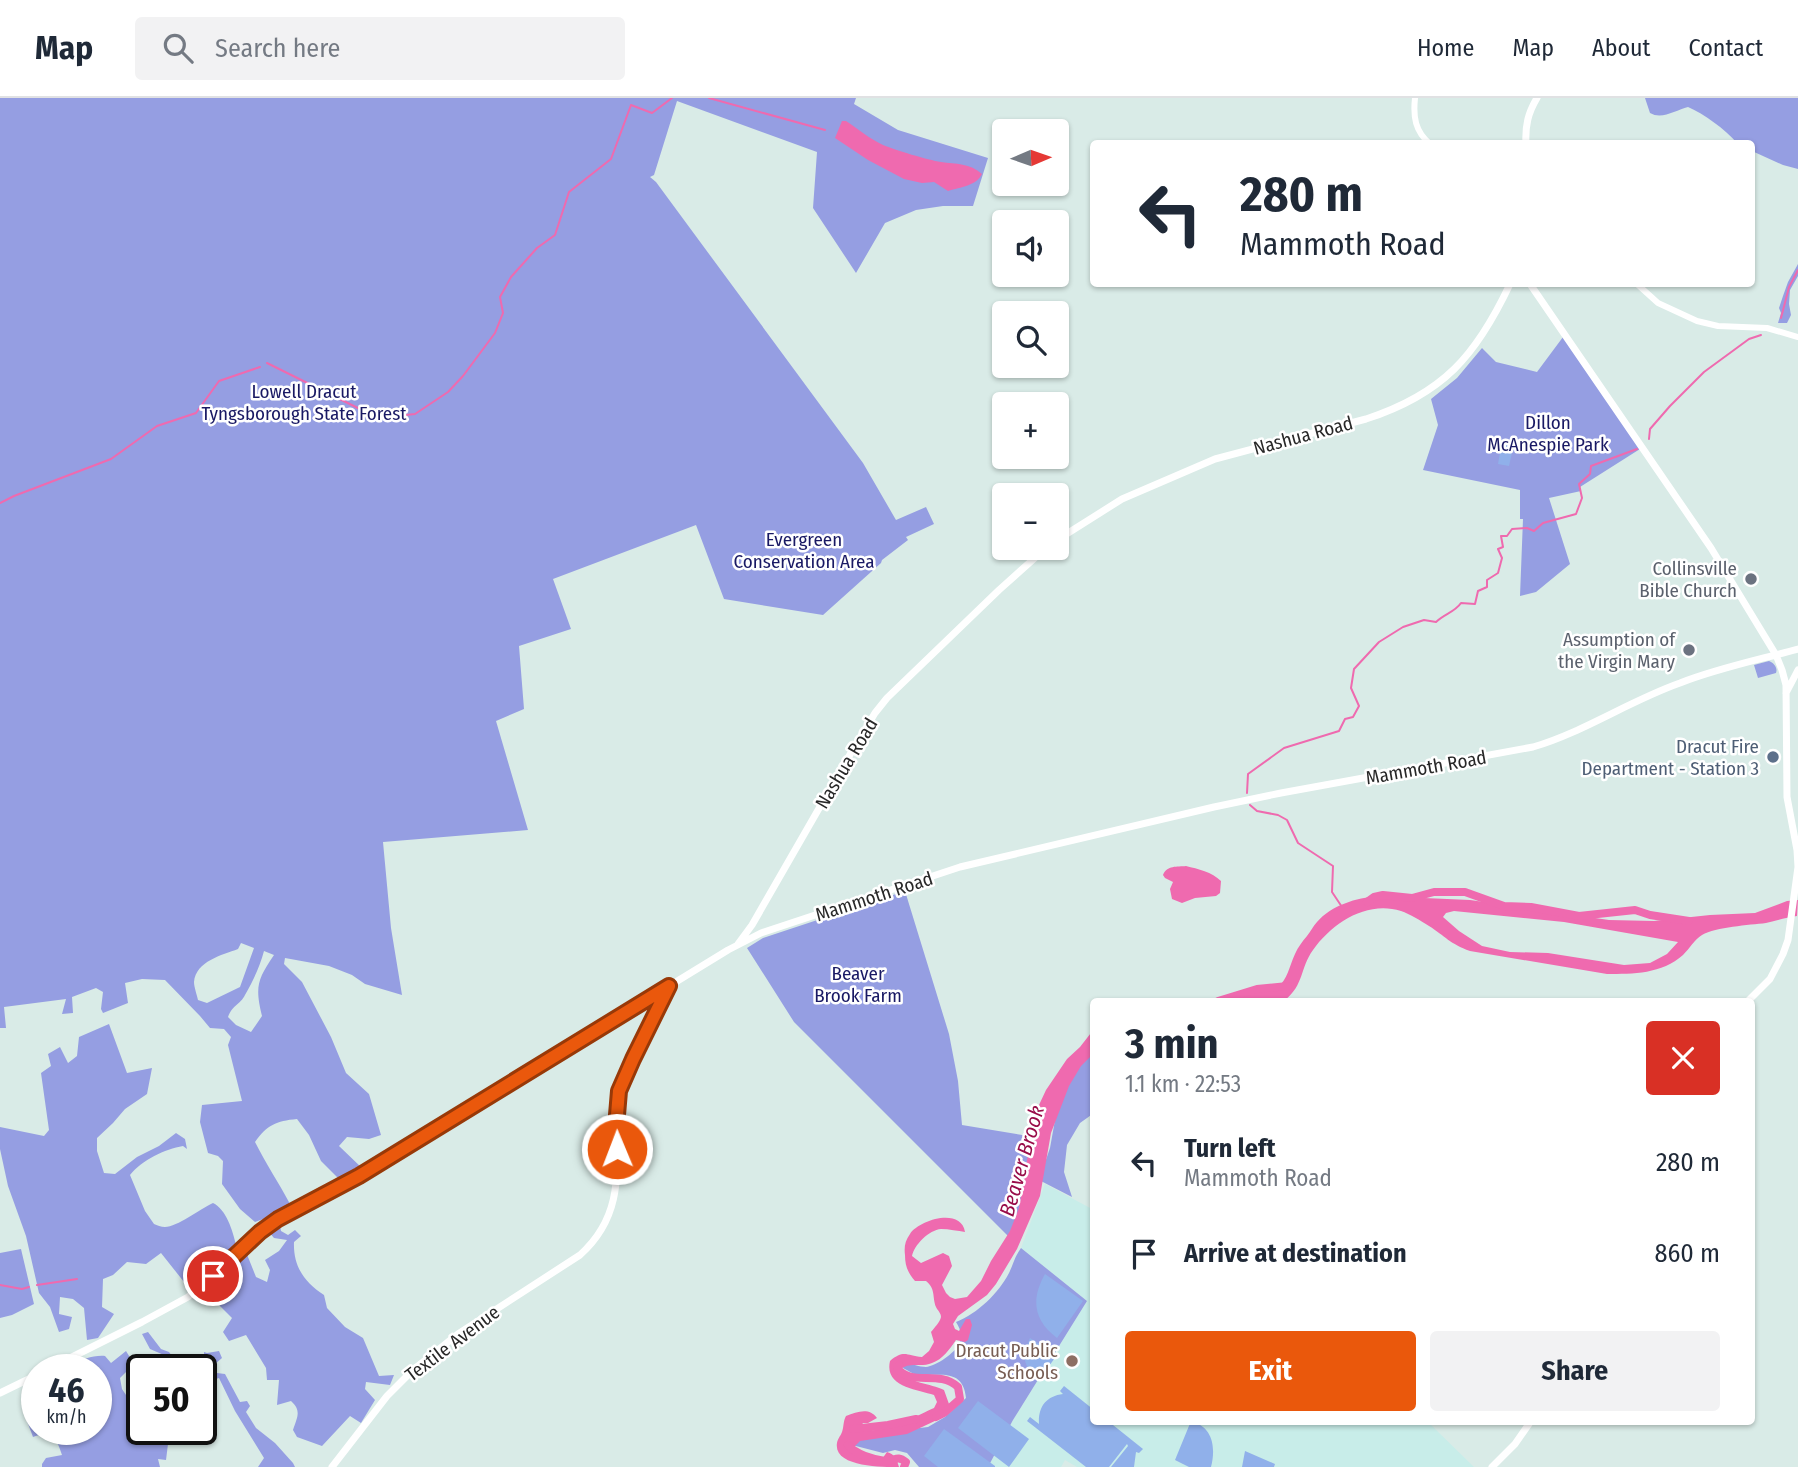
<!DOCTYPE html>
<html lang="en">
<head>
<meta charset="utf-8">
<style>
	:root { --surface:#fff; --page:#f2f2f3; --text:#1f2937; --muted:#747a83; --line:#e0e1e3; --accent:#ea580c }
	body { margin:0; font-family:"Fira Sans Condensed",sans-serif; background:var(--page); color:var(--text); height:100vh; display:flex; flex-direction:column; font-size:26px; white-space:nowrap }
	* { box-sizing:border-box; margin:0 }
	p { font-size:23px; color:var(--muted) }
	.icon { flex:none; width:38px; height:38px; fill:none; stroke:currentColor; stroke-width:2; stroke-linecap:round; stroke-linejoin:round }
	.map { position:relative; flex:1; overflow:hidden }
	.drawer { position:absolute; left:1090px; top:900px; width:665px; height:427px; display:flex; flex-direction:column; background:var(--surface); border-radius:7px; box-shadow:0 2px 5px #0004 }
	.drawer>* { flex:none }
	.hud { position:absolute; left:1090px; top:42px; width:665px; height:147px; border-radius:7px; box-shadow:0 2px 5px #0004; background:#fff; color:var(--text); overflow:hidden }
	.needle { width:46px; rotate:88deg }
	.fabs { position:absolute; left:992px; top:21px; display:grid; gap:14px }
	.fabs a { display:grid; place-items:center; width:77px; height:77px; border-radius:7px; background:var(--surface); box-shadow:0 2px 5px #0004; font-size:35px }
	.speed { position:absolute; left:21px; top:1256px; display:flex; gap:14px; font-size:35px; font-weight:700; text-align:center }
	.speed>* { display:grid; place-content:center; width:91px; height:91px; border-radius:50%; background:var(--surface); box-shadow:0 2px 5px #0004; line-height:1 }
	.speed small { font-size:18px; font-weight:400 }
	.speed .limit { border:4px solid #111; border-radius:10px; background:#fff; color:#111 }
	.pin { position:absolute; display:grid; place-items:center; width:60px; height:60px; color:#fff; margin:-30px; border:4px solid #fff; border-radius:50%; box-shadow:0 2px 7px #0007 }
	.me { position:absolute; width:77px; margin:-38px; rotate:359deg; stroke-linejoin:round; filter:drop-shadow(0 0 5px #0008) }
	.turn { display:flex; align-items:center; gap:24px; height:147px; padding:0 35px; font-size:32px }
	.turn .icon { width:91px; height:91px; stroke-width:2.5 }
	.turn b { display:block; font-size:49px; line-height:60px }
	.round { display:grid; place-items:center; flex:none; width:74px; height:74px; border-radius:7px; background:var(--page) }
	.overview { display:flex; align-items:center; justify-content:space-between; height:119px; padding:0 35px }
	h1 { font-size:42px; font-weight:700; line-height:52px }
	.primary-button { display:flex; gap:14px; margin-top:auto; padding:14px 35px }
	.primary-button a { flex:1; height:80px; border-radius:7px; background:var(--accent); color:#fff; font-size:28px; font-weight:700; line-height:80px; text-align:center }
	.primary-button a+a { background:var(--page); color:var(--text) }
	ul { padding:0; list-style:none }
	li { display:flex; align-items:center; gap:21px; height:91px; padding:0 35px }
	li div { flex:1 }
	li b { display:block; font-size:26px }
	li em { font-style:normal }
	header { display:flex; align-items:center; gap:42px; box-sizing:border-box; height:98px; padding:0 35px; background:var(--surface); border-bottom:2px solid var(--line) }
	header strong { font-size:33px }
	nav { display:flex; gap:38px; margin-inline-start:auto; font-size:24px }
	.search { width:490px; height:63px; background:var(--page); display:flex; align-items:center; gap:18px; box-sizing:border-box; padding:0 24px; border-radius:7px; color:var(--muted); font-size:26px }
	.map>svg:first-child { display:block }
</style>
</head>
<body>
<header>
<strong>Map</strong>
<div class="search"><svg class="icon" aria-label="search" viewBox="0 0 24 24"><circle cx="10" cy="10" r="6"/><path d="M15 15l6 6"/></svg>Search here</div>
<nav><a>Home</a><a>Map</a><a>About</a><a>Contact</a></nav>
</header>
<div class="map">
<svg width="1798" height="1369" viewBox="0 0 1798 1369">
	<rect width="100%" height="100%" fill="#d9ebe7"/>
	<path fill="#c8ede9" d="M 1045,1086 L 1094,1112 L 1094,1323 L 1427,1323 L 1474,1369 L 1077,1369 L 1065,1362 L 1061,1369 L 988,1369 L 1013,1322 L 1087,1203 L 1021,1150 Z"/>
	<path fill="#959ee2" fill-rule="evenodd" d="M 0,0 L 856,0 L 854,6 L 898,32 L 988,60 L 973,108 L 943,108 L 916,112 L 885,125 L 856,175 L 813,110 L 817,54 L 677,3 L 654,77 L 650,79 L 656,84 L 863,365 L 896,422 L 926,409 L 934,426 L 906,439 L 908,442 L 882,462 L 881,465 L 823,517 L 724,501 L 696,427 L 553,481 L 571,531 L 519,548 L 524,611 L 496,623 L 528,732 L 383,744 L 391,830 L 402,897 L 365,886 L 352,877 L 329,868 L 285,860 L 284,866 L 302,884 L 331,939 L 346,975 L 369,996 L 381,1037 L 369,1041 L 347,1039 L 339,1048 L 363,1071 L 339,1081 L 321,1063 L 309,1037 L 297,1021 C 276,1023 267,1027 255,1044 C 266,1066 279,1085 290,1106 L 277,1116 L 255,1124 L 240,1111 L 222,1086 L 223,1063 L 218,1058 L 208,1055 L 200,1024 L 202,1007 L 242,1003 L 228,947 L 231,939 L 224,931 L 210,930 L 200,918 L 165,882 L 142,881 L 125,885 L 128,905 L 103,915 L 101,911 L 103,894 L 96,890 L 72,899 L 73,915 L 62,916 L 66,901 L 4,909 L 6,930 L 0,930 ZM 241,845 L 254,850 L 240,889 L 207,905 L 198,902 C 197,897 194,889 194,884 C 196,863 222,857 238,851 ZM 264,853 L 274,857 C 257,882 255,889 262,918 L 251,934 L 236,927 L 228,919 C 233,906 240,907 245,897 C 253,883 260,868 264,853 Z
		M 1645,0 L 1798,0 L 1798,71 L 1783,67 L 1752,53 L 1752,46 L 1737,45 C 1725,31 1704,16 1688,9 C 1676,12 1662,22 1650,15 Z
		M 1798,166 L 1798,178 L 1790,192 L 1789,206 L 1791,217 L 1787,225 L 1778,225 L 1781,215 L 1779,210 L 1783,198 L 1788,184 Z
		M 1563,239 L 1640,351 L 1580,389 L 1581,393 L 1549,400 L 1570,466 L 1536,494 L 1520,498 L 1523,421 L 1520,421 L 1520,392 L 1423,372 L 1438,327 L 1431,301 L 1457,280 L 1482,250 L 1496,264 L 1537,274 Z
		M 1769,563 C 1774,565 1778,570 1776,575 L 1758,580 L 1754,567 Z
		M 905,793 L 949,936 L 958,983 L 962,1027 L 1047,1041 L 1014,1144 L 794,924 L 747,850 L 763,840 Z
		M 109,926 L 127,975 L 152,970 L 147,996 L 125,1011 L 113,1025 L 97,1040 L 97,1053 L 104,1075 L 115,1076 L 137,1059 L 159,1048 L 176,1035 L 185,1041 L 187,1051 L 183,1048 C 165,1051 142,1062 130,1077 L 145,1113 L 154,1126 C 157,1127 161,1129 165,1129 C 177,1129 200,1111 213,1105 C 226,1111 233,1133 236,1147 L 222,1163 L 206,1152 L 196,1157 L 202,1174 L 188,1189 L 161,1155 L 146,1166 L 127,1164 L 113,1177 L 103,1181 L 102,1209 L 114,1216 L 98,1240 L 87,1242 L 84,1210 L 73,1201 L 60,1199 L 59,1216 L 72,1219 L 69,1231 L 59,1234 L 50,1209 L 39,1195 L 26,1138 L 8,1088 L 0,1051 L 0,1029 L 44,1038 L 49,1032 L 41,975 L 51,968 L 48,956 L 60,949 L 68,965 L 77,958 L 79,939 Z
		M 1094,947 L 1094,1015 L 1080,1025 L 1067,1047 L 1064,1074 L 1072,1099 L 1039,1082 L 1050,1050 L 1060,994 Z
		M 279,1123 L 281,1133 L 288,1137 L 295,1132 L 301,1138 L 294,1144 C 293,1168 304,1184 324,1197 L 327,1210 L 345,1229 L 363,1240 L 379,1278 L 394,1277 L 390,1287 L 366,1284 L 365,1291 L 375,1302 L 361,1325 L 350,1318 L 322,1348 L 297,1339 L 293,1332 C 297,1319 302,1313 291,1303 L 277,1307 L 279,1282 L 267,1282 L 266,1270 L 246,1237 L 229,1243 L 223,1234 L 232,1220 L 204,1192 L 246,1154 L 256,1179 L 267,1184 L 270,1172 L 265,1162 L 279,1153 L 287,1142 L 274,1140 L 268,1133 Z
		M 1021,1150 L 1087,1203 L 1013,1322 L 988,1369 L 919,1369 L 907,1355 L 895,1352 L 883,1355 L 852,1347 L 853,1338 L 928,1329 L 945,1319 L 966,1300 C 963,1267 935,1280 914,1276 C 912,1275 905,1271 903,1270 L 904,1266 C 911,1265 918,1269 926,1269 C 936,1268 955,1255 959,1246 C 963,1238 960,1230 956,1224 C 978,1215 998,1196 1009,1175 C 1013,1167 1015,1158 1021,1150 Z
		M 21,1151 L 34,1206 L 12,1217 L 0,1220 L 0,1155 Z
		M 148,1234 L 161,1251 L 169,1254 L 183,1272 L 177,1272 L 164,1257 L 150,1251 L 142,1236 Z
		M 126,1253 L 134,1266 L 120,1280 L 122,1291 L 134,1309 L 140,1309 L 142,1311 L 142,1332 L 169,1332 L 172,1338 L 168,1346 L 166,1362 L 158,1361 L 160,1369 L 42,1369 L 42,1366 L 46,1360 L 62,1357 C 56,1339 52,1332 33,1339 L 27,1323 L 37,1324 L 37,1332 L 96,1332 L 96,1272 L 72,1272 L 71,1266 C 82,1262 93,1257 105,1258 L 111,1265 Z
		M 219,1253 L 222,1260 L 215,1266 L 217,1275 L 225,1276 L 240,1304 L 247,1303 L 250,1308 L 246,1314 L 256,1330 L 275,1345 L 293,1365 L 295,1369 L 258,1369 L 264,1360 L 235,1313 L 219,1280 L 201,1286 L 201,1272 L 204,1265 L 204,1254 L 207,1255 Z"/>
	<path fill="#90b0ea" d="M 1502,343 L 1514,346 L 1509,368 L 1498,366 Z
		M 1045,1176 L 1083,1203 L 1057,1240 C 1033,1222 1031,1201 1045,1176 Z
		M 1030,1240 L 1057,1257 L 1039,1282 C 1023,1267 1021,1260 1030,1240 Z
		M 1064,1288 L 1094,1312 L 1094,1323 L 1108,1323 L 1143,1351 L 1139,1355 L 1136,1354 L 1134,1369 L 1111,1369 L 1128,1348 L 1127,1346 L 1109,1369 L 1086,1369 L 1027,1323 L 1030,1319 L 1039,1326 C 1038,1309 1046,1298 1063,1296 L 1060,1293 Z
		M 978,1303 L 1029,1341 L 1009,1369 L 958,1330 Z
		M 1191,1323 C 1213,1329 1216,1349 1211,1369 L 1189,1369 L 1175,1362 Z
		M 944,1331 L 995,1368 L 995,1369 L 938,1369 L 924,1358 Z
		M 1245,1353 L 1275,1366 L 1274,1369 L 1242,1369 Z"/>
	<path fill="#ef6aaf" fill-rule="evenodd" d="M 842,23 L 846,23 C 858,31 870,41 883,47 C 895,52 928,62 941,64 C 956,66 970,65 982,76 C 976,88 961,89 948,93 L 934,84 L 922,85 L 904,81 L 868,62 L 835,40 Z
		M 1186,768 C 1198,771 1212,774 1221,783 L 1220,795 L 1216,798 L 1195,800 L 1182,805 L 1172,801 L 1170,791 L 1173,784 L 1165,780 L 1163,777 C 1167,767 1177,769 1186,768 Z
		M 1378,798 L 1470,802 L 1609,822 L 1654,823 L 1710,817 L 1755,815 L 1787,803 L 1798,802 L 1797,818 C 1786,819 1777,823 1766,825 C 1749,827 1716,829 1702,837 C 1694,842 1690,850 1683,857 C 1662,876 1633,876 1607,876 L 1470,853 C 1450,846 1445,838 1429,828 C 1421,823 1410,816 1401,813 C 1367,802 1332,825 1313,852 C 1300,870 1304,887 1285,902 L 1213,903 L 1277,890 C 1288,881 1289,869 1295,856 C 1298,849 1302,844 1307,838 C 1311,833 1313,828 1317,824 C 1332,807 1356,800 1378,798 ZM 1454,813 L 1564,824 L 1678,844 L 1667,856 L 1650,865 L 1624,867 L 1548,855 L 1510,854 L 1482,848 L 1459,833 L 1443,819 L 1446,815 Z
		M 1094,931 L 1094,955 L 1081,968 L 1069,988 L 1051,1035 L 1040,1098 L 1017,1151 L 996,1186 L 987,1197 L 958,1218 L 953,1226 L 955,1231 L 959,1233 L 966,1221 L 970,1221 L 972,1227 L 968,1242 L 965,1244 L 956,1242 C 949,1252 943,1261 932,1265 C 921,1270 909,1263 900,1272 C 910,1286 930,1285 944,1292 L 949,1306 L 947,1313 L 937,1322 L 907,1336 L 860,1343 L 853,1350 L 853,1353 C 862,1360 871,1367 882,1361 L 887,1354 C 895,1356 897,1362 899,1369 C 882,1369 833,1369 837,1345 C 838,1340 840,1339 842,1334 C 844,1329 843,1323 846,1318 C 857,1314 869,1309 877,1320 L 868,1325 L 863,1325 L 860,1330 C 880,1339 916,1318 934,1310 L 937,1304 L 934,1297 C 917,1291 884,1289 890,1263 C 904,1251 907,1258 922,1259 L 929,1253 L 934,1244 L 931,1234 C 934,1230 940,1224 941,1219 C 941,1215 938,1213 936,1209 C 932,1199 936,1191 926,1183 L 915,1183 C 908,1175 905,1168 905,1157 C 904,1149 905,1143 910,1136 C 919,1122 961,1109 965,1134 C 958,1133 949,1131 941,1131 C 929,1132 914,1147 912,1158 L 921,1165 L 943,1155 L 949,1158 L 952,1168 L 942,1187 L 946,1195 L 950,1199 L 955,1201 L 967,1199 L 981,1183 L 991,1163 L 1010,1133 L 1019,1110 L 1027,1062 L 1039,1007 L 1046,992 L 1067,961 L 1080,949 Z"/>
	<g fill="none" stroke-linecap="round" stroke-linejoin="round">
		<path stroke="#ef6aaf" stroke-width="2" d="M 709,0 L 825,32
			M 1781,220 L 1789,189 L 1798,172
			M 267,265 L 378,320 L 415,316 L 448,294 L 463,278 L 495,235 L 503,215 L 500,199 L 511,179 L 537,150 L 555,137 L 569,94 L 611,61 L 631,7 L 652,15 L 672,0
			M 1649,341 L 1650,331 L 1670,308 L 1704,274 L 1749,241 L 1761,237
			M 0,405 L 14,398 L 111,361 L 157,328 L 196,315 L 219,283 L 260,269
			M 1247,695 L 1248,676 L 1284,650 L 1339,633 L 1345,621 L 1353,619 L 1359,608 L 1351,590 L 1354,571 L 1379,544 L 1403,529 L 1424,522 L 1436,524 C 1444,516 1455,514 1461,505 L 1475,506 L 1478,493 L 1487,489 L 1487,482 L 1498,475 L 1502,460 L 1498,451 L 1503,449 L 1501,438 L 1507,438 L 1512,431 L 1527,430 L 1534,433 L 1543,425 L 1576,416 L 1582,400 L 1579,386 L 1590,376 L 1591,368 L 1637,351
			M 1250,707 L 1257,713 L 1278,717 L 1287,722 L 1298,745 L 1333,768 L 1332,794 L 1342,809
			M 0,1187 L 22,1191 L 29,1189
			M 37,1187 L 77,1181"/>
		<path stroke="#ef6aaf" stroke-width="8" d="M 1367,804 L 1374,799 L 1383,797 L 1412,800 L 1434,794 L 1465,794 L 1504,808 L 1531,809 L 1579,818 L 1635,812 L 1650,817 L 1689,823
			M 1218,903 L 1257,891 L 1288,888
			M 899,1267 L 897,1270 C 912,1289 938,1271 958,1289 L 960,1301 L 944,1315 L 936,1319
			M 853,1331 L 888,1327 L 916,1321
			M 848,1347 C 855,1356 873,1361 885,1363 C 895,1364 896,1356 906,1364 L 904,1369"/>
		<path stroke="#fff" stroke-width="6" d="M 1415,0 C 1413,19 1415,33 1430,46
			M 1637,186 L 1658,205 L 1697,223 L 1718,228 L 1767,230 L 1798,239"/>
		<path stroke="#fff" stroke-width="7" d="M 1526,46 C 1525,28 1528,15 1537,0
			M 1530,186 L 1711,450 L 1776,557 L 1782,572 L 1786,587 L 1787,699 L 1797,752 L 1798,769 L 1788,842 L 1783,856 L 1770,881 L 1748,903
			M 1057,442 L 1122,401 L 1215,361 L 1366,321 C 1443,296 1476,258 1510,186
			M 1786,595 L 1798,572
			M 738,846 L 752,827 L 852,653 L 875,615 L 887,600 L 999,492 L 1046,450
			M 46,1272 L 142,1224 L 188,1199 L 260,1134 L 278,1120 L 359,1078 L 728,852 L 761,835 L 960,769 L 1214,709 L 1281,695 L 1533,649 C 1584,634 1629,603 1680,585 C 1718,570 1758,562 1798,551
			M 0,1295 L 37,1277
			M 332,1369 L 387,1298 L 413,1272 L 458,1236 L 580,1157 C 619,1122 618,1083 617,1034 C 617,1020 615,1006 620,992 C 625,975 634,959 643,943 C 652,926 659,908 668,890
			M 1492,1369 L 1515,1346 L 1531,1323"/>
	</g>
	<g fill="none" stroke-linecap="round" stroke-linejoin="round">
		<g stroke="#983908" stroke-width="18">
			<path id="route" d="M 213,1178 L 260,1134 L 278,1121 L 359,1078 L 669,888 L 633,961 L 619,993 L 617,1017 L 617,1051"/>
		</g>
		<use href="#route" stroke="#ea580c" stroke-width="12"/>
	</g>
	<g fill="#6b7280" stroke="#fff" stroke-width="2.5">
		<circle cx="1751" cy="481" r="7"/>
		<circle cx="1689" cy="552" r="7"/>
	</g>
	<circle fill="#5c6f8a" stroke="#fff" stroke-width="2.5" cx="1773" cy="659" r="7"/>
	<circle fill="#8d6e63" stroke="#fff" stroke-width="2.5" cx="1072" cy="1263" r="7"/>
	<g text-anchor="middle" stroke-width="5" stroke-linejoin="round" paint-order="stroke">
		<g font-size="19" fill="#191964" stroke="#fff">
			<text x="304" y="300">Lowell Dracut<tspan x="304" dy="22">Tyngsborough State Forest</tspan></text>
			<text x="1548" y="331">Dillon<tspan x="1548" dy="22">McAnespie Park</tspan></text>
			<text x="804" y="448">Evergreen<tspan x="804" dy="22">Conservation Area</tspan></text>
			<text x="858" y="882">Beaver<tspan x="858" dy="22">Brook Farm</tspan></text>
		</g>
		<g font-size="19" fill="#282828" stroke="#fff">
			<text transform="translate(1303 337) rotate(-15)" y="7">Nashua Road</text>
			<text transform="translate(846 665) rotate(-59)" y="7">Nashua Road</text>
			<text transform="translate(1426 669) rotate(-10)" y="7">Mammoth Road</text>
			<text transform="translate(874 798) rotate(-18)" y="7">Mammoth Road</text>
			<text transform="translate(452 1245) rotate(-37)" y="7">Textile Avenue</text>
		</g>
		<g font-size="19" fill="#5b616d" stroke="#fff" text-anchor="end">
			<text x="1737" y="477">Collinsville<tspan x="1737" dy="22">Bible Church</tspan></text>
			<text x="1675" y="548">Assumption of<tspan x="1675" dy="22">the Virgin Mary</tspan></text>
		</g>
		<g font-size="19" fill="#4e5e75" stroke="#fff" text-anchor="end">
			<text x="1759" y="655">Dracut Fire<tspan x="1759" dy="22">Department - Station 3</tspan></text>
		</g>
		<g font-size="19" fill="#785e54" stroke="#fff" text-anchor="end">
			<text x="1058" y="1259">Dracut Public<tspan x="1058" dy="22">Schools</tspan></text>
		</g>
		<g font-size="21" font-style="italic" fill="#980c49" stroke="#fff">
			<text transform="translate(1022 1063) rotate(-74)" y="7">Beaver Brook</text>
		</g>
	</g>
</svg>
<div class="fabs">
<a><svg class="needle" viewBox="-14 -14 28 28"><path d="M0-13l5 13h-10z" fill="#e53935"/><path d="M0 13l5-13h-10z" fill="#747a83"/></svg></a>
<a><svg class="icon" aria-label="sound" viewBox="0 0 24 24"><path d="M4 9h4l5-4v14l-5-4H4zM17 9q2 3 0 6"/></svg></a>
<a><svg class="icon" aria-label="search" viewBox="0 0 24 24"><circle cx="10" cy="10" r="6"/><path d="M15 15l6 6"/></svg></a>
<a>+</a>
<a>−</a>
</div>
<div class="speed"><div>46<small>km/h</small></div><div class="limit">50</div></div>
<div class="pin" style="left:213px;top:1178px;background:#d93025"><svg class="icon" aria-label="arrive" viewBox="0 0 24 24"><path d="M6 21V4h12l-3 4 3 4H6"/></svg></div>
<svg class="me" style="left:617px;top:1051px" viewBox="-20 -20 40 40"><circle r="17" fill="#ea580c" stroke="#fff" stroke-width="3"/><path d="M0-11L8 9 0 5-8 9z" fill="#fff"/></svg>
<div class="hud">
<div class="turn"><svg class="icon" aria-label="left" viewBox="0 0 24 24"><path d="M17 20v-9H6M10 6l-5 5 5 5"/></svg><div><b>280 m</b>Mammoth Road</div></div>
</div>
<section class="drawer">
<div class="overview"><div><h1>3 min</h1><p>1.1 km · 22:53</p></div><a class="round" style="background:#d93025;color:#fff"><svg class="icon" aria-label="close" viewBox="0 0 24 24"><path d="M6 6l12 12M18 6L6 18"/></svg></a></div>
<ul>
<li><svg class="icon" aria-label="left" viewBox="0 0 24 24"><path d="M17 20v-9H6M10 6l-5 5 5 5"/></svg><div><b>Turn left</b><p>Mammoth Road</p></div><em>280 m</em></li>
<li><svg class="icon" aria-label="arrive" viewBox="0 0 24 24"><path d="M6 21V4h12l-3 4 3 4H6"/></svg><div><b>Arrive at destination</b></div><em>860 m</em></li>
</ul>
<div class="primary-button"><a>Exit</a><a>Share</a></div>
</section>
</div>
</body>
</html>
